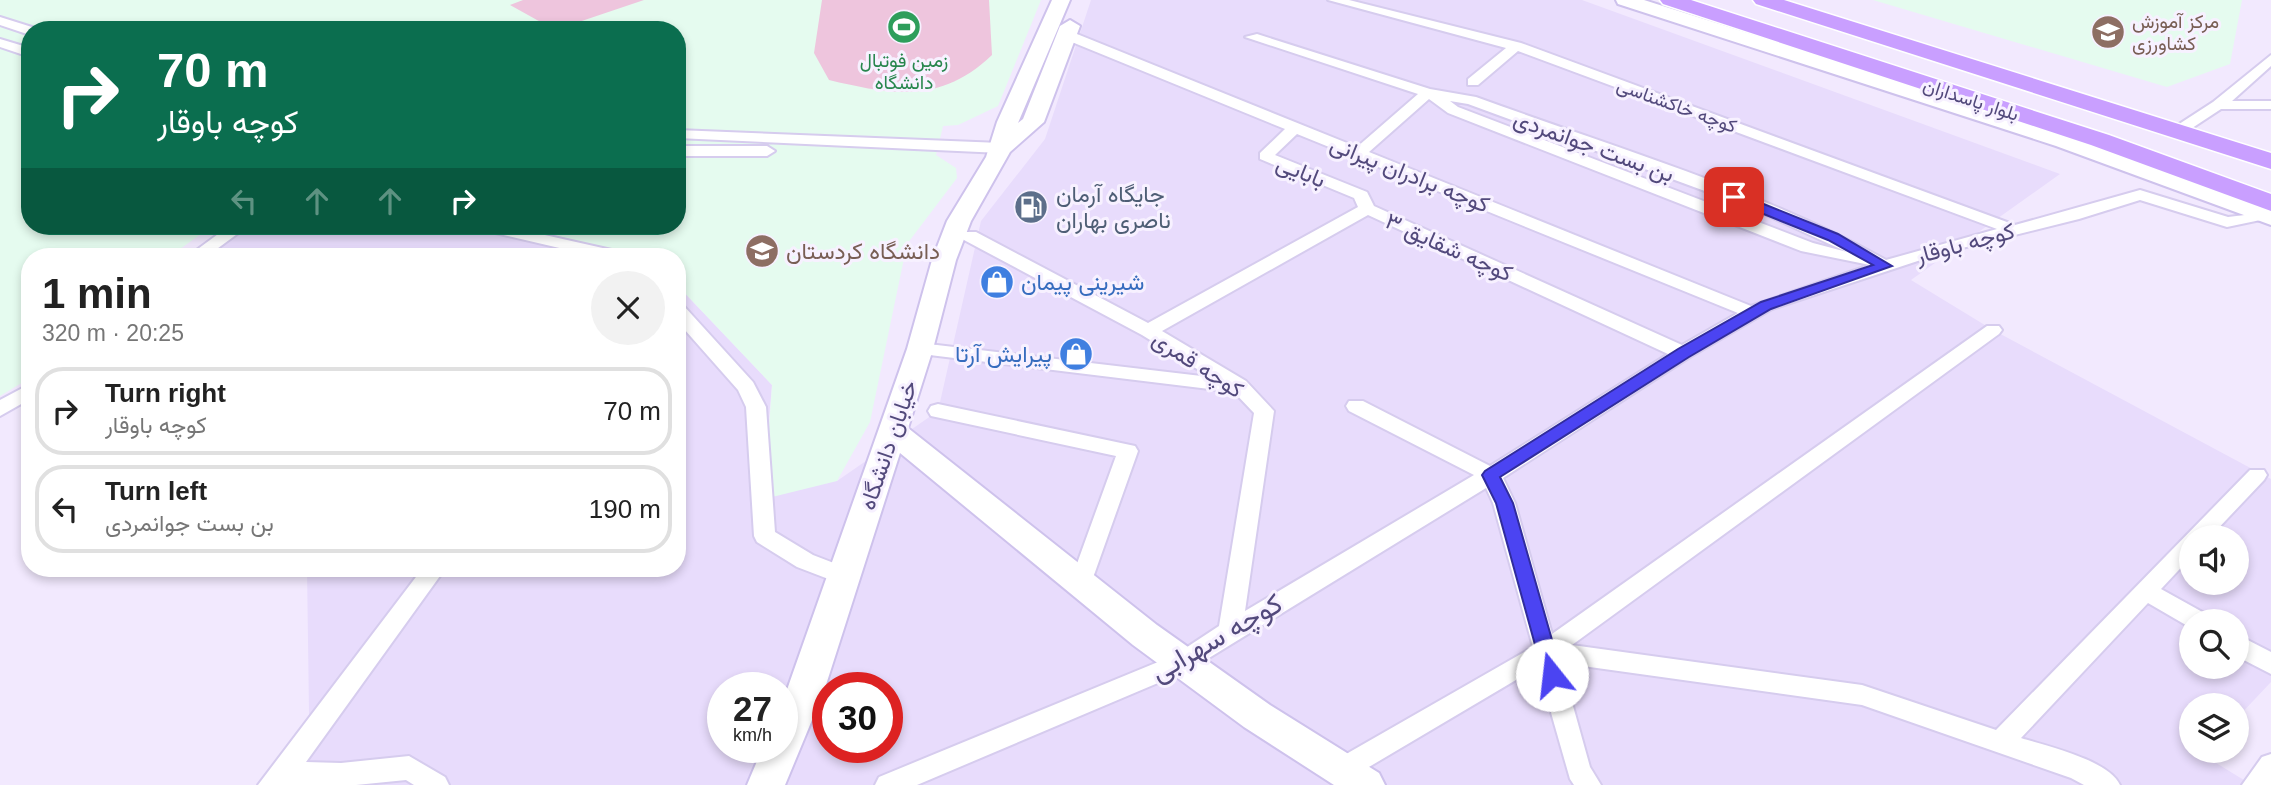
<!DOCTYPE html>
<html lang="en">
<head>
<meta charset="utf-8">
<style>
	:root { --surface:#fff; --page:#f2f2f2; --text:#222; --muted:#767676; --line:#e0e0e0 }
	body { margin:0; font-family:Arial,Vazirmatn,sans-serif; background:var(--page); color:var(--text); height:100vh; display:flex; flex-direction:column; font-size:26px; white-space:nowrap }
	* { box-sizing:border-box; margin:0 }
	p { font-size:23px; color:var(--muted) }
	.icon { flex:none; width:38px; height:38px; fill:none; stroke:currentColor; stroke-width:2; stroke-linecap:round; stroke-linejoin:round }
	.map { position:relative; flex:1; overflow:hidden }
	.panel { position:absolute; left:21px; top:248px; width:665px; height:329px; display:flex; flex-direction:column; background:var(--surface); border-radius:28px; box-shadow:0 4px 10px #0003 }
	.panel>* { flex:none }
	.hud { position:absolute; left:21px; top:21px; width:665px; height:214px; border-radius:28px; box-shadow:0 4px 10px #0003; background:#0b6e4f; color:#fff; overflow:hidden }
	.fabs { position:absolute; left:2179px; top:525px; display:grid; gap:14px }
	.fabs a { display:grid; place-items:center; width:70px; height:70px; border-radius:50%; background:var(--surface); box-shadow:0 4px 10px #0003; font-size:35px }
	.speed { position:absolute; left:707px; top:672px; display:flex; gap:14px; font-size:35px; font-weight:700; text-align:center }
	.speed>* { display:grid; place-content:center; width:91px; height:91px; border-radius:50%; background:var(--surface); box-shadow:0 4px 10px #0003; line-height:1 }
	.speed small { font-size:18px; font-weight:400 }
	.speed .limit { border:10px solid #d22; background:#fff; color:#111 }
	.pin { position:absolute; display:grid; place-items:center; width:60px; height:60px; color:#fff; margin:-30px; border-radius:14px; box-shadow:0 4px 10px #0006 }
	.me { position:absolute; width:77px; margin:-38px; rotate:344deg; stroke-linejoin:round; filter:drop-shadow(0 0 5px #0008) }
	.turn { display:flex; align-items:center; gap:24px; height:147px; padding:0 21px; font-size:32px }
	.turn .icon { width:91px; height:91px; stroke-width:2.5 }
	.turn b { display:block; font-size:49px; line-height:60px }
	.lanes { display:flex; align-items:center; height:66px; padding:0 21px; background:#0003; justify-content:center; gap:35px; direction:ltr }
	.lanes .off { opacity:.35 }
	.round { display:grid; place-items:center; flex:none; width:74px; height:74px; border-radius:37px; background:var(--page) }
	.head { display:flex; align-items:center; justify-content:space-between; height:119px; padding:0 21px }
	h1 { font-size:42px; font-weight:700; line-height:52px }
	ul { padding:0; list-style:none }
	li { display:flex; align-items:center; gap:21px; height:88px; margin:0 14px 10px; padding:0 7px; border:4px solid var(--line); border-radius:28px }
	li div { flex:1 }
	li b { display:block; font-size:26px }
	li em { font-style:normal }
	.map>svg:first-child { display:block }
</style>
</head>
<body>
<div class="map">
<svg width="2271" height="785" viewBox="0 0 2271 785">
	<rect width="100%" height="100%" fill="#f2e9fe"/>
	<path fill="#e8dcfc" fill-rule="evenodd" d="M 1091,0 L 1582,0 L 2060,174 L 1911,280 L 1993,330 L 2271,479 L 2271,682 L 2237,718 L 2236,705 L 2191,705 L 2191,751 L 2206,751 L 2203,755 L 2252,785 L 310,785 L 307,569 L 677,569 L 677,285 L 772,385 L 763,484 L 837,481 L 938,411 L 981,221 L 1045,139 ZM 2191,537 L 2236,537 L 2236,583 L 2191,583 ZM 2191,621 L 2236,621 L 2236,667 L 2191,667 ZM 723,688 L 782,688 L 782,747 L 723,747 ZM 828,688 L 887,688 L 887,747 L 828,747 Z
		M 239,226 L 518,226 L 644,257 L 202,257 Z"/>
	<path fill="#e5fbef" d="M 0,0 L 1041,0 L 998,106 L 958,125 L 943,126 L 936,155 L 956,168 L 957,178 L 907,244 L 870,422 L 837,481 L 764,499 L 772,385 L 677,285 L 677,257 L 644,257 L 518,226 L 677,226 L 677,30 L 30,30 L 30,226 L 212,226 L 169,257 L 30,257 L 30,378 L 0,396 Z
		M 1873,0 L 2242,0 L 2230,64 L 2167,87 Z"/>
	<path fill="#eec5dd" d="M 523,0 L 644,0 L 555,30 L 510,5 Z
		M 822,0 L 989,0 L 992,55 C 941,104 892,95 829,80 L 814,53 Z"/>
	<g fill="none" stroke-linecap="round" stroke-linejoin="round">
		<g stroke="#d6ccee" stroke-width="4">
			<path id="street" d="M 1328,0 L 1349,0 L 1521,43 L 2015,225 L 2140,190 L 2228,217 L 2270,212 L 2270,218 L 2227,227 L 2140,200 L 2079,219 L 1942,253 L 1772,309 L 1690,357 L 1503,478 L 1515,503 L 1552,634 L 1987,326 L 1999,326 L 2002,330 L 1999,334 L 1572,645 L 1862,685 L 1996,730 L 2250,470 L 2264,470 L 2267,475 L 2264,480 L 2210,537 L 2191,537 L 2191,557 L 2161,589 L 2206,614 L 2209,621 L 2191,621 L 2191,628 L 2148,603 L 2021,738 C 2046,746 2109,760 2120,785 L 2084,785 L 2071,778 L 1862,705 L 1561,663 L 1590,767 L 1601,785 L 1574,785 L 1570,779 L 1538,667 L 1352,777 L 1343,781 L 1334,777 L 1330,769 L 1334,761 L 1533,647 L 1493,503 L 1486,488 L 1191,669 L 917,785 L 875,785 L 879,777 L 1175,655 L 1219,626 L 1254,413 L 1234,392 L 913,353 L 911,349 L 920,343 L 1210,377 L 1142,335 L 964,240 L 962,236 L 964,232 L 976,232 L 1148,323 L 1358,207 L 1354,198 L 1260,159 L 1260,153 L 1285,129 L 1062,38 L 1062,32 L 1072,32 L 1357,147 L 1418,94 L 1245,37 L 1257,34 L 1430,89 L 1476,97 C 1613,147 1759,189 1886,260 L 1997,229 L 1518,51 L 1478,85 L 1468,85 L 1468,79 L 1506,48 ZM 1429,99 L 1448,113 L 1801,251 L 1870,265 L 1751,306 L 1369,152 ZM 1450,101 L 1468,104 L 1751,208 L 1847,252 L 1813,243 L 1458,107 ZM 1297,134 L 1738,313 L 1682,345 L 1374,206 L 1367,192 L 1275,155 ZM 1368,215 L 1668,354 L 1490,466 L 1363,401 L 1349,401 L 1346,406 L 1349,411 L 1474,475 L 1245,611 L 1274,411 L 1246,381 L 1162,331 Z
				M 0,17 L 35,28 L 36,30 L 30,30 L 30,35 L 0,25 Z
				M 0,39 L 30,48 L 30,57 L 0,47 Z
				M 2271,55 L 2271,66 L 2232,101 L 2271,101 L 2271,109 L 2221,109 L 2183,134 L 2173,134 L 2173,128 L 2213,102 Z
				M 677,130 L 1001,143 L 1009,148 L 1001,153 L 677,138 Z
				M 677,146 L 767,146 L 775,151 L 767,156 L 677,156 Z
				M 229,226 L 248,226 L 206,257 L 187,257 Z
				M 476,226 L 505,226 L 625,253 L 628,257 L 598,257 L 478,229 Z
				M 677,303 L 683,305 L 753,382 L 766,407 L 775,532 L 813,555 L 852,570 L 855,576 L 852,582 L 844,585 L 797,567 L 757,542 L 754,536 L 746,407 L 738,390 L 677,321 Z
				M 30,384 L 30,399 L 0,416 L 0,400 Z
				M 938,404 L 1135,446 L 1138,451 L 1089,589 L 1081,592 L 1073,589 L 1070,583 L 1116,456 L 931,416 L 928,411 L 931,406 Z
				M 422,569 L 445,569 L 306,762 L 341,763 L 409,756 L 445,777 L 449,785 L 414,785 L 406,780 L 356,785 L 258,785 Z
				M 2236,634 L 2271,652 L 2271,674 L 2236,656 Z
				M 2271,754 L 2271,785 L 2242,785 L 2262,757 Z"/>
		</g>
		<g stroke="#cec2ec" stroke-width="4">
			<path id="secondary" d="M 1052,0 L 1070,0 L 1018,123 L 1023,119 L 1060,26 L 1070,20 L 1080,26 L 1044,122 L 1010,152 L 971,221 L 956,260 L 933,349 L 908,428 L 1157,625 L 1270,705 L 1379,773 L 1385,785 L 1334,785 L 1244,727 L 1133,645 L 900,453 L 824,691 L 785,785 L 747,785 L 763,747 L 782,747 L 782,704 L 907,349 L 932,260 L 947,221 L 986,157 L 997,122 Z
				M 1616,0 L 1644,0 L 2072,136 L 2271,210 L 2271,225 L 2056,146 L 1618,4 Z"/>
		</g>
		<g stroke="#fff" stroke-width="3">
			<path id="primary" d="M 1660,0 L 1691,0 L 2109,135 L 2271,194 L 2271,211 L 2091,145 L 1663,4 Z
				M 1753,0 L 1784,0 L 2271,153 L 2271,169 L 1756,4 Z"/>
		</g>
		<use href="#street" fill="#fff" fill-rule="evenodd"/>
		<use href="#secondary" fill="#fff" fill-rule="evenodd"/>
		<use href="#primary" fill="#c99fff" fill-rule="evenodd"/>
	</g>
	<path fill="#4b44f2" stroke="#312c9d" stroke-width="2" d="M 1729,194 L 1739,194 L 1838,234 L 1892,266 L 1771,309 L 1689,357 L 1500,477 L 1513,503 L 1562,675 L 1559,681 L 1552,684 L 1545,681 L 1496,503 L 1482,475 L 1485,471 L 1678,349 L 1761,302 L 1873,265 L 1828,240 L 1729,200 Z"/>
	<defs>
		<g id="stadium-disc" transform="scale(1.75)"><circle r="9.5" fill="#2e9e5b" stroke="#f7f1ff"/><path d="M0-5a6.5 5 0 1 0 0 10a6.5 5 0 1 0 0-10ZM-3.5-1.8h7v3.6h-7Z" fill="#fff"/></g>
		<g id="university-disc" transform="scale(1.75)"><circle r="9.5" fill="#8d6e63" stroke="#f7f1ff"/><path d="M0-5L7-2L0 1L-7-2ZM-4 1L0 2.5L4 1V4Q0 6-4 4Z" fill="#fff"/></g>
		<g id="fuel-disc" transform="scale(1.75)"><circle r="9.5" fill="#5c6f8a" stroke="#f7f1ff"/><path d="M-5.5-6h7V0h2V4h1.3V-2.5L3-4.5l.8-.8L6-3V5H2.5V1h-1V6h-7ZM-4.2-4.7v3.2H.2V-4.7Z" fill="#fff"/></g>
		<g id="shop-disc" transform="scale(1.75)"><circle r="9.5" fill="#3f7fe0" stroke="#f7f1ff"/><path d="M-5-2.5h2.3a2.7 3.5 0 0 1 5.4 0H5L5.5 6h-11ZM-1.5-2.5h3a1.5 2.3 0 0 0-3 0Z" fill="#fff"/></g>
	</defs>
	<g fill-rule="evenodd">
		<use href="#stadium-disc" x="904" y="27"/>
		<use href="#university-disc" x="2108" y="32"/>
		<use href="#fuel-disc" x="1031" y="207"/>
		<use href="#university-disc" x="762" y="251"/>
		<use href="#shop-disc" x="997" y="282"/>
		<use href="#shop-disc" x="1076" y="354"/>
	</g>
	<g text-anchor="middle" stroke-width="6" stroke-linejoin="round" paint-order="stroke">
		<g font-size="19" fill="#785e54" stroke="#f7f1ff" text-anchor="start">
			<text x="2132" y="28">مرکز آموزش<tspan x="2132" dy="22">کشاورزی</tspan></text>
		</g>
		<g font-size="19" fill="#27864d" stroke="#f7f1ff">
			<text x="904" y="67">زمین فوتبال<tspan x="904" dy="22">دانشگاه</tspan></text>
		</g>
		<g font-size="19" fill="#52497c" stroke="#f7f1ff">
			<text transform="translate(1971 99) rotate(18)" y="7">بلوار پاسداران</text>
			<text transform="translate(1677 105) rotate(20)" y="7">کوچه خاکشناسی</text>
		</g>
		<g font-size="23" fill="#52497c" stroke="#f7f1ff">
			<text transform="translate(1594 146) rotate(20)" y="8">بن بست جوانمردی</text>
			<text transform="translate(1301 171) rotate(22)" y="8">بابایی</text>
			<text transform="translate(1410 174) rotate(22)" y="8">کوچه برادران پیرانی</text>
			<text transform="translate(1965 243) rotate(-15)" y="8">کوچه باوقار</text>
			<text transform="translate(1449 247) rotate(24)" y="8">کوچه شقایق ۳</text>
			<text transform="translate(1198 364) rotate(33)" y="8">کوچه قمری</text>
			<text transform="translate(888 445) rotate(-71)" y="8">خیابان دانشگاه</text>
		</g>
		<g font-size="23" fill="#4e5e75" stroke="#f7f1ff" text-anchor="start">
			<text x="1056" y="202">جایگاه آرمان<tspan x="1056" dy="26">ناصری بهاران</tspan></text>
		</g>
		<g font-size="23" fill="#785e54" stroke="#f7f1ff" text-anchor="start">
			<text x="786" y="259">دانشگاه کردستان</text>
		</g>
		<g font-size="23" fill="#366cbe" stroke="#f7f1ff" text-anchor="start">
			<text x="1021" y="290">شیرینی پیمان</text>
			<text x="1052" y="362" text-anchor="end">پیرایش آرتا</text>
		</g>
		<g font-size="28" fill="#52497c" stroke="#f7f1ff">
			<text transform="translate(1216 637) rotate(-30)" y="10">کوچه سهرابی</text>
		</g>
	</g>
</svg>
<div class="fabs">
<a><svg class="icon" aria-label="sound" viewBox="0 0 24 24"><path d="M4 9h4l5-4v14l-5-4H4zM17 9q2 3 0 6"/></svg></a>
<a><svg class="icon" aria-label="search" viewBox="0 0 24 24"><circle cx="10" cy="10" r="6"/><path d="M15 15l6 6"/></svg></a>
<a><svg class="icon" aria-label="layers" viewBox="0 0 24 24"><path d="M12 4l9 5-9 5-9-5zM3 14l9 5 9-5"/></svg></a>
</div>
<div class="speed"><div>27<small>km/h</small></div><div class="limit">30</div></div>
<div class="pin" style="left:1734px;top:197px;background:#d93025"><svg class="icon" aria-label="arrive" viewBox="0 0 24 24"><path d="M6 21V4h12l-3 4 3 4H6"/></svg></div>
<svg class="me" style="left:1552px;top:675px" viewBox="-20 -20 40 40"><circle r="19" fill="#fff"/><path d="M0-13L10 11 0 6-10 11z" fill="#4b44f2"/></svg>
<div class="hud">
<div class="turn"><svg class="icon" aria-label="right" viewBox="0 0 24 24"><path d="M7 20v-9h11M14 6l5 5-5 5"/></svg><div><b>70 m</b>کوچه باوقار</div></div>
<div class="lanes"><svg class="icon off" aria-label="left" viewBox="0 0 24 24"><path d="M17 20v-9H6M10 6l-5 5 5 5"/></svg><svg class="icon off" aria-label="ahead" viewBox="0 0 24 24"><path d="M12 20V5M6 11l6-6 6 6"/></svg><svg class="icon off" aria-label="ahead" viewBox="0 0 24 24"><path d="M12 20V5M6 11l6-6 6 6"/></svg><svg class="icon" aria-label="right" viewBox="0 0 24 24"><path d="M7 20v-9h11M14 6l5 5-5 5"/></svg></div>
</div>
<section class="panel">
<div class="head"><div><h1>1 min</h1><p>320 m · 20:25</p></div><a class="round"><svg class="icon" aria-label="close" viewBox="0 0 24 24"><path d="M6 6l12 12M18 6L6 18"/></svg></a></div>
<ul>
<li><svg class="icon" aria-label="right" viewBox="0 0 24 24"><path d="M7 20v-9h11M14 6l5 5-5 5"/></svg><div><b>Turn right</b><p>کوچه باوقار</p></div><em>70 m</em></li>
<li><svg class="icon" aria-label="left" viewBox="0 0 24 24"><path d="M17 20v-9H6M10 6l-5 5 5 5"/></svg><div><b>Turn left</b><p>بن بست جوانمردی</p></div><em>190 m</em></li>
</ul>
</section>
</div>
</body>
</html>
